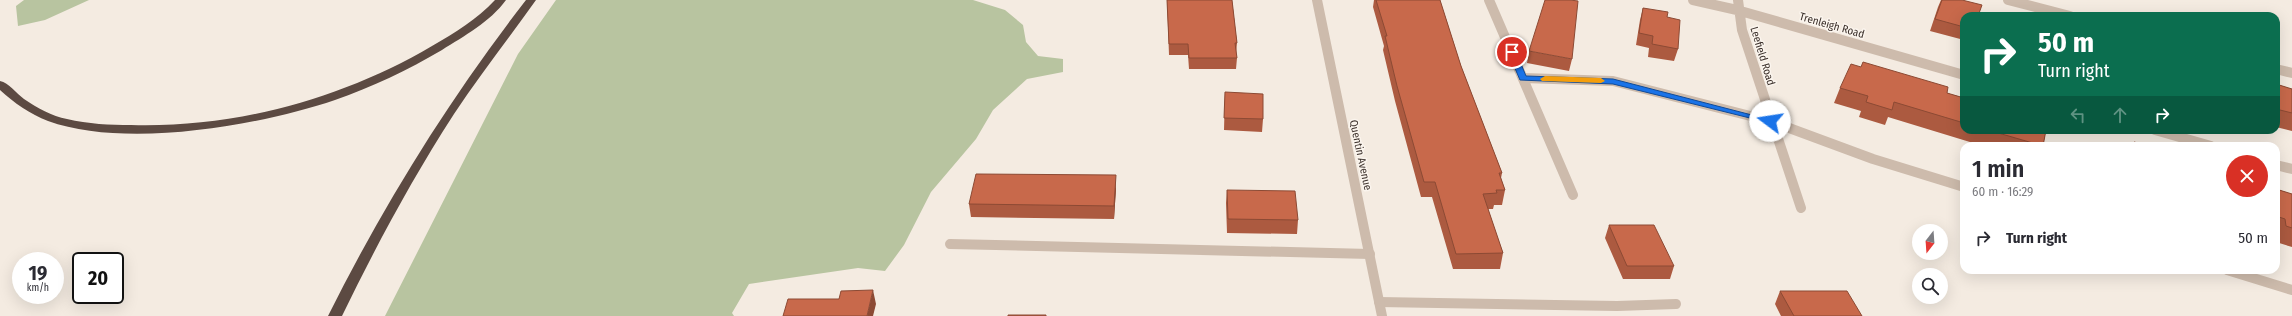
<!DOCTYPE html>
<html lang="en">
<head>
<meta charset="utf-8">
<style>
	:root { --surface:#fff; --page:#f2f2f3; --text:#2b2b33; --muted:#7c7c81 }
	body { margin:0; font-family:"Fira Sans Condensed",sans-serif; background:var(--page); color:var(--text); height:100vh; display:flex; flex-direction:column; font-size:15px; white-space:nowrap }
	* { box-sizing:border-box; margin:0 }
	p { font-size:13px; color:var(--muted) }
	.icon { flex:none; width:22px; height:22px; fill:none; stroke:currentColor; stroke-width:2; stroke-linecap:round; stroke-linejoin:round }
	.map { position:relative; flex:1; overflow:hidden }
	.drawer { position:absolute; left:1960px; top:142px; width:320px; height:132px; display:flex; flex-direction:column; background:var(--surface); border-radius:12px; box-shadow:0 4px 16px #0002 }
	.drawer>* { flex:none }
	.hud { position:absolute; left:1960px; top:12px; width:320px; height:122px; border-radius:12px; box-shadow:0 4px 16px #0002; background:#0b6e4f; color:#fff; overflow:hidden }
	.needle { width:26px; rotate:197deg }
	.controls { position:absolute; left:1912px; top:224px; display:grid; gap:8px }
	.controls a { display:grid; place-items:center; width:36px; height:36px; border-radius:50%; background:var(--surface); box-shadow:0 4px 16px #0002; font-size:20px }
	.speed { position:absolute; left:12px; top:252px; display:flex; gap:8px; font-size:20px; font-weight:700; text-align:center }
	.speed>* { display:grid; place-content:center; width:52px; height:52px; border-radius:50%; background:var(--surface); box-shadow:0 4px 16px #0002; line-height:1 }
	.speed small { font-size:10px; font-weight:400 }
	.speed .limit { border:2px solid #111; border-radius:6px; background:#fff; color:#111 }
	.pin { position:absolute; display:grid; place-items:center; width:34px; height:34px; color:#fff; margin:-17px; border:2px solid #fff; border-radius:50%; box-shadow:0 1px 4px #0007 }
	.me { position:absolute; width:44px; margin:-22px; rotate:284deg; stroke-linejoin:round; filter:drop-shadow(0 0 3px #0008) }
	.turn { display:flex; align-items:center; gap:14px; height:84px; padding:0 12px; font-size:18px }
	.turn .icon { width:52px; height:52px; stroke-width:2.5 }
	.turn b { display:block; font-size:28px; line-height:34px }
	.lanes { display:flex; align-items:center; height:38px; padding:0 12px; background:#0003; justify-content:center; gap:20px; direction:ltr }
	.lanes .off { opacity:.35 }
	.round { display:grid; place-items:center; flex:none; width:42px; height:42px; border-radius:21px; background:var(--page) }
	.headline { display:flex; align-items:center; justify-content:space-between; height:68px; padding:0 12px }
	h1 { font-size:24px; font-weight:600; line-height:30px }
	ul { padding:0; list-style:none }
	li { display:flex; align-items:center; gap:12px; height:56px; padding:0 12px }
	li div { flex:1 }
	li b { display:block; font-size:15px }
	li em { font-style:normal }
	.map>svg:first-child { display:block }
</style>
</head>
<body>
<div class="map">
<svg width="2292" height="316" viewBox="0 0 2292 316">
	<rect width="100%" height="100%" fill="#f4ebe1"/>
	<path fill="#b8c4a0" d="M 24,0 L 89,0 L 45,20 L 18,26 L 16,6 Z
		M 556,0 L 973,0 L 1005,10 L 1023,25 L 1026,42 L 1038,56 L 1063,59 L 1063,72 L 1027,79 L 993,110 L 976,139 L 931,192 L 904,245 L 885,271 L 858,268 L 749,284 L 732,313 L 734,316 L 385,316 L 518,54 Z"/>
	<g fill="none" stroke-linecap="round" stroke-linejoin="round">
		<path stroke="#cdbbac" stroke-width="10" d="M 1489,0 L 1573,195
			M 2008,0 L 2070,16
			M 2276,69 L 2292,73
			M 1523,78 L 1613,81 L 1770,121 L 1873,159 L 1964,187
			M 950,244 L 1370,254
			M 2227,270 L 2292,290
			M 1379,302 L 1617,306 L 1676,304"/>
		<path stroke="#cdbbac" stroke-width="10" d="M 1317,0 L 1382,316
			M 1693,0 L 1737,10 L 1964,75
			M 1738,0 L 1742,30 L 1801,208
			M 2155,130 L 2211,146
			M 2276,165 L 2292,169"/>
		<path fill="#5c4a42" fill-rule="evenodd" d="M 495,0 L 506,0 C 490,22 464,36 442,50 C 408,70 372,87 335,100 C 258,126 126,149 48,121 C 30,114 14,103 0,90 L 0,81 C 9,83 16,93 24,99 C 37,108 52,116 67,119 C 88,124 110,125 131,125 C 235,128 342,99 432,46 C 455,33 477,19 495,0 Z
			M 526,0 L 536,0 C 509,38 480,75 454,114 C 412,179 376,246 342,316 L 328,316 C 384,204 449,99 526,0 Z"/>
	</g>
	<path fill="#ac5a40" d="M 1167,0 L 1232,0 L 1237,43 L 1236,54 L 1237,58 L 1236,69 L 1189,69 L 1188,55 L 1169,55 Z
		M 1374,0 L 1440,0 L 1461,66 L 1502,173 L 1501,178 L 1505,190 L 1502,205 L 1494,205 L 1493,209 L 1488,209 L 1503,253 L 1500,269 L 1453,269 L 1432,197 L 1421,197 L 1395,101 L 1383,50 L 1384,46 L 1373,7 Z
		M 1941,0 L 1962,0 L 1964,16 L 1964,40 L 1930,31 L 1938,7 Z
		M 1643,8 L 1667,17 L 1678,49 L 1674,61 L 1648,57 L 1649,48 L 1636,45 L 1640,20 Z
		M 1529,51 L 1572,59 L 1569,71 L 1527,63 Z
		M 2276,84 L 2292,89 L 2292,131 L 2276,127 Z
		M 1840,88 L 1947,93 L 1964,98 L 1964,130 L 2046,130 L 2043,146 L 1983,146 L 1888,117 L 1885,125 L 1859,117 L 1861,111 L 1834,103 Z
		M 1225,92 L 1263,119 L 1262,132 L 1224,130 Z
		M 1116,188 L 1114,219 L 971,217 L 969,204 Z
		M 2276,189 L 2292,194 L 2292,247 L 2276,242 Z
		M 1227,190 L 1298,220 L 1297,234 L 1227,233 L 1226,203 Z
		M 1609,225 L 1674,266 L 1670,279 L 1623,279 L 1605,238 Z
		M 1780,291 L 1862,316 L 1781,316 L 1775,304 Z"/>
	<path fill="#8c4a34" d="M 1116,175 L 1116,188 L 1114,219 L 1114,206 Z
		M 873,290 L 876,304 L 873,316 L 867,316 Z"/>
	<path fill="#c8694b" stroke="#8c4a34" d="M 1167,0 L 1232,0 L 1237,43 L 1235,43 L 1237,58 L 1189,58 L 1188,44 L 1169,44 Z
		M 1376,0 L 1440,0 L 1461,66 L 1502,173 L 1499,173 L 1505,190 L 1496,190 L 1497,193 L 1483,194 L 1503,253 L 1456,254 L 1435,182 L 1424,182 L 1397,86 L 1385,36 L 1387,36 Z
		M 1545,0 L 1570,0 L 1578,1 L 1572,59 L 1529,51 Z
		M 1942,0 L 1962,0 L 1982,5 L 1978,16 L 1964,16 L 1964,27 L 1935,19 Z
		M 1643,8 L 1668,12 L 1667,17 L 1680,20 L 1678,49 L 1652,44 L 1653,36 L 1639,33 Z
		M 1863,62 L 1948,87 L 1947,93 L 1964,98 L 1964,123 L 1894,102 L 1892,110 L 1866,102 L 1868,96 L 1840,88 L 1851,64 L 1861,67 Z
		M 2276,84 L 2292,89 L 2292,113 L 2276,109 Z
		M 1225,92 L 1263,94 L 1263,119 L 1224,118 Z
		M 1988,130 L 2046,130 L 2043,146 Z
		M 2134,142 L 2150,146 L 2134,146 Z
		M 2119,143 L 2129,146 L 2118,146 Z
		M 976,174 L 1116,175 L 1114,206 L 969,204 Z
		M 2276,189 L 2292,194 L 2292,228 L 2286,226 L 2285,219 L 2276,216 Z
		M 1227,190 L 1295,191 L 1298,220 L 1228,219 Z
		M 1609,225 L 1654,225 L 1674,266 L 1627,266 Z
		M 873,290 L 867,316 L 783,316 L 788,299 L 839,299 L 841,291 Z
		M 1780,291 L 1847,291 L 1862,316 L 1794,316 Z
		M 1008,315 L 1046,315 L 1046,316 L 1008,316 Z"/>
	<path fill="#1a73e8" stroke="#114b97" d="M 1509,50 L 1516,52 L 1526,76 L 1613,79 L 1775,121 L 1770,123 L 1613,84 L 1520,80 L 1508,52 Z"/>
	<path fill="#f59e0b" d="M 1545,76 L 1601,78 L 1605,81 L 1601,83 L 1542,81 L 1540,79 Z"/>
	<g text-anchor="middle" stroke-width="3" stroke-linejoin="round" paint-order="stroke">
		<g font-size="11" fill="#3b302b" stroke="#fbf5ee">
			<text transform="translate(1832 25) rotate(16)" y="4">Trenleigh Road</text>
			<text transform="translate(1763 56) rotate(73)" y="4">Leefield Road</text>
			<text transform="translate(1361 155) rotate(78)" y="4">Quentin Avenue</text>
		</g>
	</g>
</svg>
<div class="controls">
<a><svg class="needle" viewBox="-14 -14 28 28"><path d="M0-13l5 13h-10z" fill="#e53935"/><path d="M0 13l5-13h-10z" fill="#7c7c81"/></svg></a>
<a><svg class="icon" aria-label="search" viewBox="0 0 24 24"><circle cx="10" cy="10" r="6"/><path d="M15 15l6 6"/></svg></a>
</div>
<div class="speed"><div>19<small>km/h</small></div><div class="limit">20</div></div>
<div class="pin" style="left:1512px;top:52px;background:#d93025"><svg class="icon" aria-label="arrive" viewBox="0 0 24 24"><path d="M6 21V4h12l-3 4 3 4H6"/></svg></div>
<svg class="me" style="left:1770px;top:121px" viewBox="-20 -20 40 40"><circle r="19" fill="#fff"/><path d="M0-13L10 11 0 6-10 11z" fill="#1a73e8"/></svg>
<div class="hud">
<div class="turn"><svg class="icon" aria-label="right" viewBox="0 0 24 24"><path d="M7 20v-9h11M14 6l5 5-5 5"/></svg><div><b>50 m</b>Turn right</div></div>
<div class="lanes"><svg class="icon off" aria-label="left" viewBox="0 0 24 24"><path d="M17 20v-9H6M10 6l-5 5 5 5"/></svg><svg class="icon off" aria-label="ahead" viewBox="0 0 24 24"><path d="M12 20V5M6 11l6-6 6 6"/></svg><svg class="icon" aria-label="right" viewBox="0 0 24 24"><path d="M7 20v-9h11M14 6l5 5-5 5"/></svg></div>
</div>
<section class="drawer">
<div class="headline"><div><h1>1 min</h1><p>60 m · 16:29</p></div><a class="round" style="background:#d93025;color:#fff"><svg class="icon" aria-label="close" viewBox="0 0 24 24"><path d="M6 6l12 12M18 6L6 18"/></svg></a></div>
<ul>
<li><svg class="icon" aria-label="right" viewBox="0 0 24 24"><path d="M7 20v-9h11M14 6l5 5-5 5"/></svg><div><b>Turn right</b></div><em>50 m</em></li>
</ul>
</section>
</div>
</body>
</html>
